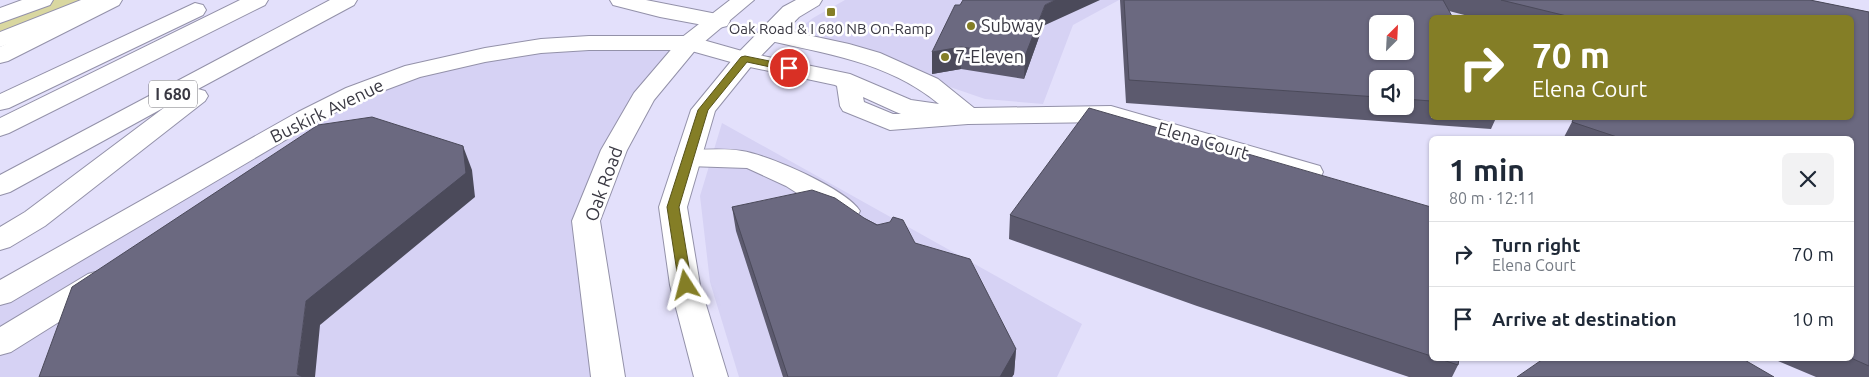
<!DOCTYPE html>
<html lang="en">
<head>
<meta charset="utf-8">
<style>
	:root { --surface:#fff; --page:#f2f2f3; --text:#1f2937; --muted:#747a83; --line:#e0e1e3 }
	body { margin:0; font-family:Ubuntu,sans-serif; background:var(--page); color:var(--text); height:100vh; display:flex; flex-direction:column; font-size:19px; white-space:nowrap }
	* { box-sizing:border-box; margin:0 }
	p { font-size:16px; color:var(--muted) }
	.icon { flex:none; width:28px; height:28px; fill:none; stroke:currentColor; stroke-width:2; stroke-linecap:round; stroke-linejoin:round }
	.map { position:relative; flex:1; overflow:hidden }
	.details { position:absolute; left:1429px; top:136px; width:425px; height:225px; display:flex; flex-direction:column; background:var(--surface); border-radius:8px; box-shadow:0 1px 4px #0004 }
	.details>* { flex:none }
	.banner { position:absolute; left:1429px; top:15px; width:425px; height:105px; border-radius:8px; box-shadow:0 1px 4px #0004; background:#847e26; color:#fff; overflow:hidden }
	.needle { width:32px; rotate:24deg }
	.tools { position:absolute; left:1369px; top:15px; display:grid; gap:10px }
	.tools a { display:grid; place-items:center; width:45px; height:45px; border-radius:8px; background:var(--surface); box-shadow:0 1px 4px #0004; font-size:25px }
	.pin { position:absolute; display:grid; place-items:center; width:42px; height:42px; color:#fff; margin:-21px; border:2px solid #fff; border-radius:50%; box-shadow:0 1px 5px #0007 }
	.me { position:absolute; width:55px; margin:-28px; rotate:351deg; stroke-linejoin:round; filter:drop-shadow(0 0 4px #0008) }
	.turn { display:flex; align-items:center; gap:18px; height:105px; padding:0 20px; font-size:22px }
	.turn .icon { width:65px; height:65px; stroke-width:2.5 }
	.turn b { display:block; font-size:35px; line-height:42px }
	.round { display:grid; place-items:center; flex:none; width:52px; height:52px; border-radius:8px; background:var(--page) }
	.head { display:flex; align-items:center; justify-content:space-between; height:85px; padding:0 20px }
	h1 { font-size:30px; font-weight:600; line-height:38px }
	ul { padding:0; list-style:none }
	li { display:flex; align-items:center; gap:15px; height:65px; padding:0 20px; border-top:1px solid var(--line) }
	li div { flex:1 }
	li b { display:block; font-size:19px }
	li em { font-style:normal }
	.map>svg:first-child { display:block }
</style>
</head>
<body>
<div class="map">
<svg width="1869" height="377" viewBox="0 0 1869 377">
	<rect width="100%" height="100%" fill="#e3e0fb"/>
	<path fill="#d6d2f4" d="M 845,0 L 1119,0 L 1073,25 L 1043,104 L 985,99 L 950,87 L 887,58 L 852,46 L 795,32 L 813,18 Z
		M 689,43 L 643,98 L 586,221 L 608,377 L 0,377 L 0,294 L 355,93 L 485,55 Z
		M 722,123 L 1082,324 L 1057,377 L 739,377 L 710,282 L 700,196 Z"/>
	<path fill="#d9d7a0" d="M 47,0 L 100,0 L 0,40 L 0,18 Z"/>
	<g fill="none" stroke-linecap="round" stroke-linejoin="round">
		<g stroke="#9391a9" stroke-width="2">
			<path id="minor" d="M 94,0 L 122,0 L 119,5 L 8,61 L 0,63 L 0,47 Z
				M 770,27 L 849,44 L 880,53 L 938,79 L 974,108 L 1111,106 L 1320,166 L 1323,172 L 1320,178 L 1310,180 L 1110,122 L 968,124 L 890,130 L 843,111 L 840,106 L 837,86 L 835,85 L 745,66 L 688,50 L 589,50 L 541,53 L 485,62 L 420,77 L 364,98 L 316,122 L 11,302 L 0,305 L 0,280 L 298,112 L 346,88 L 405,66 L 485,48 L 541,39 L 589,36 L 689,36 L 749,53 L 850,74 L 911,100 L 939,104 C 887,61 825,54 762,39 L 759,34 L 762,29 ZM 863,97 L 896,112 L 901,114 L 893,114 L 864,102 Z
				M 688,150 C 706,150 724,148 742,151 C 769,155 846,189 860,211 L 856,218 L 846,220 L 836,218 L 786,186 L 747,168 L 688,166 L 679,164 L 675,158 L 679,152 Z
				M 99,271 L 110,274 L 114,282 L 110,290 L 11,352 L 0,355 L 0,327 L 88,274 Z"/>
		</g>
		<g stroke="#9391a9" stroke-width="2">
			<path id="major" d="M 22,0 L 53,0 L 50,5 L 0,23 L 0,8 Z
				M 730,0 L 754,0 L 697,48 L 654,100 L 627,150 L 600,221 L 625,377 L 591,377 L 572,221 L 601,150 L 634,93 L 681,38 Z
				M 796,0 L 822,0 L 819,5 L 799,17 L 753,64 L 715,111 L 687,207 L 700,285 L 728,377 L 694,377 L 670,285 L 659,207 L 691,110 L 737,54 L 783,7 Z"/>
		</g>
		<g stroke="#9391a9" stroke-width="2">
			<path id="highway" d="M 81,0 L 111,0 L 108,5 L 0,47 L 0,32 Z
				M 240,0 L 268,0 L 265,5 L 9,133 L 0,136 L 0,118 Z
				M 330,0 L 357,0 L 354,5 L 198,89 L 205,91 L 208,96 L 205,101 L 45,226 L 10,247 L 0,250 L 0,227 L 25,212 L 165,107 L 10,192 L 0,195 L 0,175 Z
				M 610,0 L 646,0 L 727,16 L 730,21 L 727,26 L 719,28 L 660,17 L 613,5 Z
				M 195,3 L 203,5 L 206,10 L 203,15 L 9,108 L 0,110 L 0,94 Z"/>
		</g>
		<use href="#minor" fill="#fff" fill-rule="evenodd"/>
		<use href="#major" fill="#fff" fill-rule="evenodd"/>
		<use href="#highway" fill="#fff" fill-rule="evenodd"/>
	</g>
	<path fill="#5c5a6e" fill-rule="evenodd" d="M 1120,0 L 1810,0 L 1869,12 L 1869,377 L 1816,377 L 1778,361 L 1776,359 L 1851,359 L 1851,139 L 1563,139 L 1574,118 L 1851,18 L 1476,18 L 1449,11 L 1431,18 L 1431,118 L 1496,118 L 1491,129 L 1126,103 ZM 1378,79 L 1405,79 L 1405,106 L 1378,106 Z
		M 1043,26 L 1024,79 L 961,69 L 932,74 L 932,52 Z
		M 732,207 L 864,218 L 915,243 L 1016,349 L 1014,374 L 1012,377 L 783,377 L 736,231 Z
		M 1431,207 L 1431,359 L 1459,359 L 1458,365 L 1452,377 L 1409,377 L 1197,306 L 1009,239 L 1010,215 Z"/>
	<path fill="#4b4a5a" d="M 1055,0 L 1100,0 L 1043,26 L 1024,79 L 1025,56 L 1045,5 Z
		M 961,47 L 961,69 L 932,74 L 932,52 Z
		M 463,146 L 472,170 L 475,197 L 320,325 L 315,377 L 299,377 L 297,374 L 306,301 Z
		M 1016,349 L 1014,374 L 1012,377 L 1000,377 Z"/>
	<path fill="#6b6980" stroke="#4b4a5a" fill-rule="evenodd" d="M 963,0 L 1055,0 L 1045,5 L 1025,56 L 961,47 L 932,52 L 955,5 L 960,5 Z
		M 1124,0 L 1443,0 L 1453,18 L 1431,18 L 1431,101 L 1405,99 L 1405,79 L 1378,79 L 1378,97 L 1129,80 ZM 1378,24 L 1405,24 L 1405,51 L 1378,51 Z
		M 1501,0 L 1810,0 L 1869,12 L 1869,366 L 1851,358 L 1851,139 L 1623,139 L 1572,122 L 1574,118 L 1851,118 L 1851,18 L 1575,18 Z
		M 1089,108 L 1431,207 L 1431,356 L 1203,281 L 1010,215 Z
		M 372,117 L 463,146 L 466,173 L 306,301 L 297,374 L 303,377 L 39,377 L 72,287 L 318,125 Z
		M 812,190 L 835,198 L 864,218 L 877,225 L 890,222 L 893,217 L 903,220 L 915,243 L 970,259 L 1016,349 L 1000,377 L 788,377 L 732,207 Z
		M 1440,359 L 1459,359 L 1458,365 Z
		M 1543,359 L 1743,359 L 1774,377 L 1517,377 Z"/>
	<path fill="#847e26" stroke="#565219" d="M 745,56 L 789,65 L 794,68 L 789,71 L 747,62 L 708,110 L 679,207 L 692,285 L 690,288 L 681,288 L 679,285 L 667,207 L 698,110 L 741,57 Z"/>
	<g fill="#847e26" stroke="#fff" stroke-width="2">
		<rect x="826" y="7" width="10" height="10" rx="2.5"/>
		<circle cx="971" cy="26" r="5"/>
		<circle cx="945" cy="57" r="5"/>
	</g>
	<g text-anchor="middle" stroke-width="5" stroke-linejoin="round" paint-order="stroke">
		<g font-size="15" fill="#3a3943" stroke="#fff">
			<text x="831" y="34">Oak Road &amp; I 680 NB On-Ramp</text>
		</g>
		<rect fill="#fff" stroke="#75747b" stroke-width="1" x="149" y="80.5" width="48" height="27" rx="4"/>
		<g font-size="16" font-weight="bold" fill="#3a3943">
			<text x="173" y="100">I 680</text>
		</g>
		<g font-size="18" fill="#3a3943" stroke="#fff" text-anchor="start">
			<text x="981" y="32">Subway</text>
			<text x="955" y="63">7-Eleven</text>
		</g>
		<g font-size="18" fill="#3a3943" stroke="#fff">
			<text transform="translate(327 111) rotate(-26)" y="6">Buskirk Avenue</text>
			<text transform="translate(1203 141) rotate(16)" y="6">Elena Court</text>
			<text transform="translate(604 184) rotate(-70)" y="6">Oak Road</text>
		</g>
	</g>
</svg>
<div class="tools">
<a><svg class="needle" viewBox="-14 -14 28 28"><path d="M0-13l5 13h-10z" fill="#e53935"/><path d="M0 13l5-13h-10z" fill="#747a83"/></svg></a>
<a><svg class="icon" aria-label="sound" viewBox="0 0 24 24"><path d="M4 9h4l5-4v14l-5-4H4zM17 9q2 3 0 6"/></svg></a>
</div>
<div class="pin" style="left:789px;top:68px;background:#d93025"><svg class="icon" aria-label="arrive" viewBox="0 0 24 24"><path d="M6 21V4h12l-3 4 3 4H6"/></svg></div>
<svg class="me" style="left:686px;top:285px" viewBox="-20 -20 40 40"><path d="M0-17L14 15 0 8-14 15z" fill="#847e26" stroke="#fff" stroke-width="4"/></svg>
<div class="banner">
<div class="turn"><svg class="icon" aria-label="right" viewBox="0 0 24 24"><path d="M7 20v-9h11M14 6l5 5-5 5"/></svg><div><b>70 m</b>Elena Court</div></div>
</div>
<section class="details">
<div class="head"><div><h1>1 min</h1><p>80 m · 12:11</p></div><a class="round"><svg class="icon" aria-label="close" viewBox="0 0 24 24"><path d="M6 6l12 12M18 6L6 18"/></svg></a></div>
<ul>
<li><svg class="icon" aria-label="right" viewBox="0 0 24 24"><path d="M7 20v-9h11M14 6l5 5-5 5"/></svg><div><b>Turn right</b><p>Elena Court</p></div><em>70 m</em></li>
<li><svg class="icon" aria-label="arrive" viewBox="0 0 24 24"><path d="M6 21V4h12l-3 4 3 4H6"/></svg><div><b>Arrive at destination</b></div><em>10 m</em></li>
</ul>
</section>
</div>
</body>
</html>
